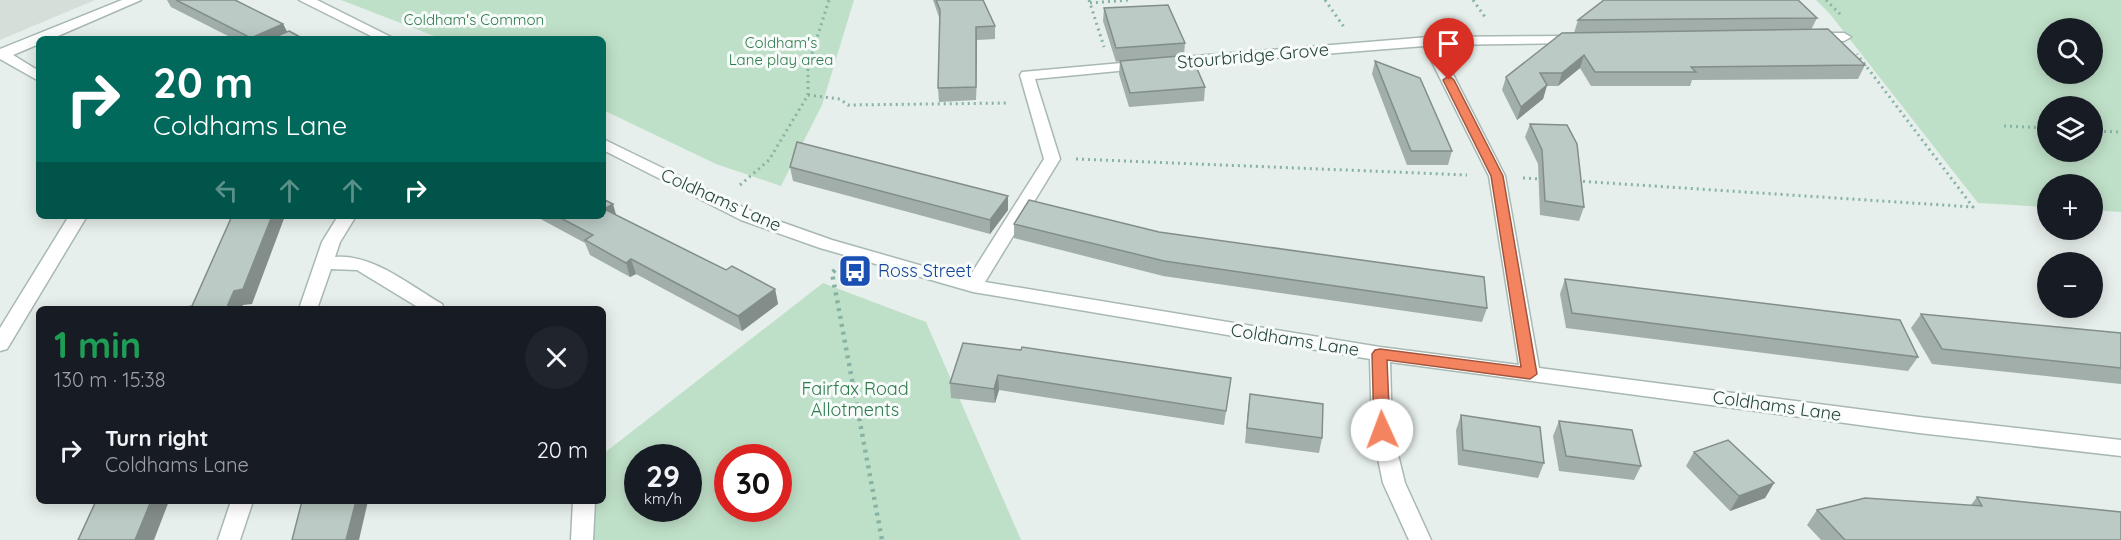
<!DOCTYPE html>
<html lang="en">
<head>
<meta charset="utf-8">
<style>
	:root { --surface:#171b24; --page:#20242c; --text:#f1f3f6; --muted:#9ea1a6 }
	body { margin:0; font-family:Quicksand,sans-serif; background:var(--page); color:var(--text); height:100vh; display:flex; flex-direction:column; font-size:22px; white-space:nowrap }
	* { box-sizing:border-box; margin:0 }
	p { font-size:20px; color:var(--muted) }
	.icon { flex:none; width:33px; height:33px; fill:none; stroke:currentColor; stroke-width:2; stroke-linecap:round; stroke-linejoin:round }
	.map { position:relative; flex:1; overflow:hidden }
	.side { position:absolute; left:36px; top:306px; width:570px; height:198px; display:flex; flex-direction:column; background:var(--surface); border-radius:9px; box-shadow:0 3px 15px #0003 }
	.side>* { flex:none }
	.hud { position:absolute; left:36px; top:36px; width:570px; height:183px; border-radius:9px; box-shadow:0 3px 15px #0003; background:#00695c; color:#fff; overflow:hidden }
	.tools { position:absolute; left:2037px; top:18px; display:grid; gap:12px }
	.tools a { display:grid; place-items:center; width:66px; height:66px; border-radius:50%; background:var(--surface); box-shadow:0 3px 15px #0003; font-size:30px }
	.speed { position:absolute; left:624px; top:444px; display:flex; gap:12px; font-size:30px; font-weight:700; text-align:center }
	.speed>* { display:grid; place-content:center; width:78px; height:78px; border-radius:50%; background:var(--surface); box-shadow:0 3px 15px #0003; line-height:1 }
	.speed small { font-size:15px; font-weight:400 }
	.speed .limit { border:9px solid #d22; background:#fff; color:#111 }
	.pin { position:absolute; display:grid; place-items:center; width:51px; height:51px; color:#fff; margin:-62px -26px; border-radius:50% 50% 50% 0; rotate:-45deg; box-shadow:0 0 6px #0007 }
	.pin .icon { rotate:45deg }
	.me { position:absolute; width:66px; margin:-33px; rotate:358deg; stroke-linejoin:round; filter:drop-shadow(0 0 4px #0008) }
	.turn { display:flex; align-items:center; gap:21px; height:126px; padding:0 18px; font-size:27px }
	.turn .icon { width:78px; height:78px; stroke-width:2.5 }
	.turn b { display:block; font-size:42px; line-height:51px }
	.lanes { display:flex; align-items:center; height:57px; padding:0 18px; background:#0003; justify-content:center; gap:30px; direction:ltr }
	.lanes .off { opacity:.35 }
	.round { display:grid; place-items:center; flex:none; width:63px; height:63px; border-radius:32px; background:var(--page) }
	.head { display:flex; align-items:center; justify-content:space-between; height:102px; padding:0 18px }
	h1 { font-size:36px; font-weight:700; line-height:45px; color:#1e9e55 }
	ul { padding:0; list-style:none }
	li { display:flex; align-items:center; gap:18px; height:84px; padding:0 18px }
	li div { flex:1 }
	li b { display:block; font-size:22px }
	li em { font-style:normal }
	.map>svg:first-child { display:block }
</style>
</head>
<body>
<div class="map">
<svg width="2121" height="540" viewBox="0 0 2121 540">
	<rect width="100%" height="100%" fill="#e6efeb"/>
	<path fill="#d4dfda" d="M 0,0 L 95,0 L 0,40 Z"/>
	<path fill="#bfe0c8" fill-rule="evenodd" d="M 341,0 L 854,0 L 822,105 L 781,186 L 716,164 L 603,110 L 603,39 L 442,39 Z
		M 1816,0 L 2121,0 L 2121,212 L 2093,210 L 2092,184 L 2048,184 L 2047,207 L 1978,203 L 1830,14 ZM 2048,28 L 2092,28 L 2092,74 L 2048,74 ZM 2048,106 L 2092,106 L 2092,152 L 2048,152 Z
		M 823,283 L 926,322 L 1021,540 L 593,540 L 594,501 L 603,501 L 603,454 ZM 638,458 L 688,458 L 688,508 L 638,508 ZM 728,458 L 778,458 L 778,508 L 728,508 Z"/>
	<g fill="none" stroke-linecap="round" stroke-linejoin="round">
		<g stroke="#a8b8b2" stroke-width="3">
			<path id="minor" d="M 122,0 L 141,0 L 51,39 L 39,39 L 39,44 L 13,55 L 39,71 L 39,81 L 0,59 L 0,49 Z
				M 299,0 L 317,0 L 395,39 L 377,39 Z
				M 1812,33 L 1844,33 L 1851,37 L 1844,41 L 1807,40 L 1807,34 Z
				M 1578,36 L 1583,37 L 1583,43 L 1438,45 L 1505,176 L 1539,368 L 1919,417 L 2121,440 L 2121,456 L 1919,433 L 1390,362 L 1392,430 L 1405,483 L 1431,540 L 1409,540 L 1383,483 L 1372,430 L 1370,359 L 973,292 L 820,248 L 741,220 L 603,150 L 603,139 L 753,212 L 832,240 L 968,279 L 1044,159 L 1020,75 L 1022,72 L 1144,61 L 1149,62 L 1151,65 L 1149,68 L 1035,79 L 1060,159 L 985,282 L 1380,347 L 1519,365 L 1489,176 L 1424,46 L 1171,66 L 1164,62 L 1171,58 L 1429,37 Z
				M 69,216 L 87,216 L 7,349 L 0,351 L 0,328 Z
				M 338,216 L 356,216 L 340,242 L 335,257 C 373,254 409,285 442,304 L 444,309 L 421,309 L 357,270 L 331,269 L 317,309 L 299,309 L 322,242 Z
				M 231,501 L 253,501 L 240,540 L 218,540 Z
				M 573,501 L 595,501 L 593,540 L 571,540 Z"/>
		</g>
		<path stroke="#86b3a5" stroke-width="3" stroke-dasharray="2 4" stroke-linecap="butt" d="M 1089,0 L 1104,47
			M 1325,0 L 1344,27
			M 1473,0 L 1485,17
			M 1826,0 L 1840,14
			M 1090,3 L 1129,0
			M 808,95 L 840,99 L 848,105 L 1008,103
			M 2004,126 L 2048,128
			M 2092,131 L 2121,132
			M 1076,159 L 1467,175
			M 1523,178 L 1542,179
			M 1577,181 L 1973,207 L 1857,54
			M 740,185 L 769,160 L 808,95 L 808,66 L 829,0"/>
		<path stroke="#86b3a5" stroke-width="4.5" stroke-dasharray="3 5" stroke-linecap="butt" d="M 835,270 L 832,273 L 882,540"/>
		<use href="#minor" fill="#fff" fill-rule="evenodd"/>
	</g>
	<path fill="#a1aea9" d="M 167,0 L 235,0 L 283,24 L 287,32 L 304,39 L 234,39 L 171,7 Z
		M 933,0 L 983,0 L 995,26 L 995,39 L 977,40 L 976,100 L 939,102 L 938,88 L 940,20 Z
		M 1104,8 L 1185,43 L 1184,55 L 1205,87 L 1204,101 L 1129,107 L 1119,74 L 1120,61 L 1116,62 L 1103,21 Z
		M 1817,18 L 1811,30 L 1865,65 L 1858,79 L 1692,80 L 1690,86 L 1591,86 L 1580,68 L 1558,86 L 1547,86 L 1543,99 L 1517,120 L 1502,90 L 1506,77 L 1574,33 L 1578,20 Z
		M 1375,61 L 1452,151 L 1448,165 L 1407,165 L 1372,74 Z
		M 1530,124 L 1584,207 L 1579,221 L 1540,215 L 1538,164 L 1525,137 Z
		M 790,167 L 1008,210 L 990,234 L 793,181 Z
		M 617,215 L 726,270 L 775,289 L 778,304 L 742,331 L 636,274 L 630,277 L 590,255 L 585,243 L 535,216 Z
		M 1014,224 L 1159,232 L 1487,308 L 1482,322 L 1163,276 L 1014,238 Z
		M 1565,279 L 1918,357 L 1908,371 L 1566,328 L 1560,294 Z
		M 1921,314 L 2121,333 L 2121,384 L 1932,364 L 1911,328 Z
		M 963,343 L 1231,378 L 1224,425 L 999,390 L 995,403 L 951,398 L 950,383 Z
		M 1250,394 L 1322,438 L 1319,453 L 1245,443 L 1248,409 Z
		M 1461,415 L 1544,463 L 1538,478 L 1458,465 L 1456,430 Z
		M 1559,421 L 1641,466 L 1634,480 L 1559,471 L 1553,436 Z
		M 1694,452 L 1774,483 L 1765,498 L 1730,511 L 1686,466 Z
		M 1977,497 L 2121,540 L 1821,540 L 1807,525 L 1817,510 L 1971,505 Z"/>
	<path fill="#838d89" d="M 283,24 L 290,37 L 285,39 L 251,39 L 251,38 Z
		M 976,27 L 977,40 L 976,100 Z
		M 1584,55 L 1580,68 L 1558,86 L 1562,73 Z
		M 1547,85 L 1543,99 L 1517,120 L 1521,107 Z
		M 1008,196 L 1008,210 L 990,234 L 990,220 Z
		M 613,204 L 617,218 L 604,209 Z
		M 272,216 L 285,216 L 252,304 L 243,305 L 241,309 L 226,309 L 234,291 Z
		M 631,259 L 636,274 L 630,277 L 626,263 Z
		M 775,289 L 778,304 L 742,331 L 738,316 Z
		M 998,375 L 999,390 L 995,403 L 994,389 Z
		M 1774,483 L 1765,498 L 1730,511 L 1739,496 Z
		M 151,501 L 169,501 L 154,540 L 135,540 Z
		M 356,501 L 368,501 L 359,540 L 346,540 Z"/>
	<path fill="#bbcac4" stroke="#838d89" stroke-width="1.5" d="M 176,0 L 235,0 L 283,24 L 251,38 Z
		M 936,0 L 983,0 L 995,26 L 976,27 L 976,87 L 938,88 L 940,10 Z
		M 1604,0 L 1798,0 L 1817,18 L 1578,20 Z
		M 1168,5 L 1185,43 L 1116,48 L 1104,8 Z
		M 1828,29 L 1865,65 L 1691,67 L 1696,72 L 1595,72 L 1584,55 L 1562,73 L 1540,73 L 1547,85 L 1521,107 L 1506,77 L 1562,33 Z
		M 289,31 L 304,39 L 270,39 Z
		M 1191,55 L 1205,87 L 1130,93 L 1120,61 Z
		M 1375,61 L 1420,78 L 1452,151 L 1411,151 Z
		M 1530,124 L 1567,125 L 1577,144 L 1584,207 L 1545,201 L 1542,150 Z
		M 797,142 L 1008,196 L 990,220 L 790,167 Z
		M 603,199 L 613,204 L 604,209 L 726,270 L 732,266 L 775,289 L 738,316 L 631,259 L 626,263 L 585,240 L 593,235 L 557,216 L 603,216 Z
		M 1029,200 L 1159,232 L 1484,277 L 1487,308 L 1164,261 L 1014,224 Z
		M 232,216 L 272,216 L 243,289 L 234,291 L 226,309 L 181,309 L 182,308 L 192,306 Z
		M 1565,279 L 1900,320 L 1918,357 L 1572,313 Z
		M 1921,314 L 2121,333 L 2121,368 L 1942,349 Z
		M 963,343 L 1021,350 L 1022,347 L 1231,378 L 1226,411 L 998,375 L 994,389 L 950,383 Z
		M 1250,394 L 1323,404 L 1322,438 L 1247,428 Z
		M 1461,415 L 1540,427 L 1544,463 L 1463,450 Z
		M 1559,421 L 1632,430 L 1641,466 L 1566,456 Z
		M 1728,440 L 1774,483 L 1739,496 L 1694,452 Z
		M 1977,497 L 2121,512 L 2121,540 L 1845,540 L 1817,510 L 1865,498 L 1982,506 Z
		M 96,501 L 151,501 L 135,540 L 78,540 Z
		M 302,501 L 356,501 L 346,540 L 292,540 Z"/>
	<path fill="#f4845f" stroke="#9f563e" stroke-width="1.5" d="M 1449,76 L 1454,80 L 1503,176 L 1537,374 L 1530,379 L 1387,360 L 1390,430 L 1382,436 L 1374,430 L 1372,354 L 1375,350 L 1380,349 L 1521,367 L 1491,176 L 1443,80 Z"/>
	<defs>
		<g id="bus-square" transform="scale(1.725)"><rect x="-9" y="-9" width="18" height="18" rx="4" fill="#1a4fb4" stroke="#f7fbf9"/><path d="M-5-6H5V4H4V6H2V4H-2V6H-4V4H-5ZM-3.5-4V0h7V-4ZM-3.5 1.2v1.5H-2V1.2ZM2 1.2v1.5H3.5V1.2Z" fill="#fff"/></g>
	</defs>
	<g fill-rule="evenodd">
		<use href="#bus-square" x="855" y="271"/>
	</g>
	<g text-anchor="middle" stroke-width="6" stroke-linejoin="round" paint-order="stroke">
		<g font-size="15" fill="#2d7a4b" stroke="#f7fbf9">
			<text x="474" y="25">Coldham's Common</text>
			<text x="781" y="48">Coldham's<tspan x="781" dy="17">Lane play area</tspan></text>
		</g>
		<g font-size="18" fill="#24423a" stroke="#f7fbf9">
			<text transform="translate(1253 56) rotate(-5)" y="6">Stourbridge Grove</text>
			<text transform="translate(721 200) rotate(24)" y="6">Coldhams Lane</text>
			<text transform="translate(1295 340) rotate(9)" y="6">Coldhams Lane</text>
			<text transform="translate(1777 406) rotate(8)" y="6">Coldhams Lane</text>
		</g>
		<g font-size="18" fill="#164399" stroke="#f7fbf9" text-anchor="start">
			<text x="878" y="277">Ross Street</text>
		</g>
		<g font-size="18" fill="#2d7a4b" stroke="#f7fbf9">
			<text x="855" y="395">Fairfax Road<tspan x="855" dy="21">Allotments</tspan></text>
		</g>
	</g>
</svg>
<div class="tools">
<a><svg class="icon" aria-label="search" viewBox="0 0 24 24"><circle cx="10" cy="10" r="6"/><path d="M15 15l6 6"/></svg></a>
<a><svg class="icon" aria-label="layers" viewBox="0 0 24 24"><path d="M12 4l9 5-9 5-9-5zM3 14l9 5 9-5"/></svg></a>
<a>+</a>
<a>−</a>
</div>
<div class="speed"><div>29<small>km/h</small></div><div class="limit">30</div></div>
<div class="pin" style="left:1449px;top:80px;background:#d93025"><svg class="icon" aria-label="arrive" viewBox="0 0 24 24"><path d="M6 21V4h12l-3 4 3 4H6"/></svg></div>
<svg class="me" style="left:1382px;top:430px" viewBox="-20 -20 40 40"><circle r="19" fill="#fff"/><path d="M0-13L10 11 0 6-10 11z" fill="#f4845f"/></svg>
<div class="hud">
<div class="turn"><svg class="icon" aria-label="right" viewBox="0 0 24 24"><path d="M7 20v-9h11M14 6l5 5-5 5"/></svg><div><b>20 m</b>Coldhams Lane</div></div>
<div class="lanes"><svg class="icon off" aria-label="left" viewBox="0 0 24 24"><path d="M17 20v-9H6M10 6l-5 5 5 5"/></svg><svg class="icon off" aria-label="ahead" viewBox="0 0 24 24"><path d="M12 20V5M6 11l6-6 6 6"/></svg><svg class="icon off" aria-label="ahead" viewBox="0 0 24 24"><path d="M12 20V5M6 11l6-6 6 6"/></svg><svg class="icon" aria-label="right" viewBox="0 0 24 24"><path d="M7 20v-9h11M14 6l5 5-5 5"/></svg></div>
</div>
<section class="side">
<div class="head"><div><h1>1 min</h1><p>130 m · 15:38</p></div><a class="round"><svg class="icon" aria-label="close" viewBox="0 0 24 24"><path d="M6 6l12 12M18 6L6 18"/></svg></a></div>
<ul>
<li><svg class="icon" aria-label="right" viewBox="0 0 24 24"><path d="M7 20v-9h11M14 6l5 5-5 5"/></svg><div><b>Turn right</b><p>Coldhams Lane</p></div><em>20 m</em></li>
</ul>
</section>
</div>
</body>
</html>
